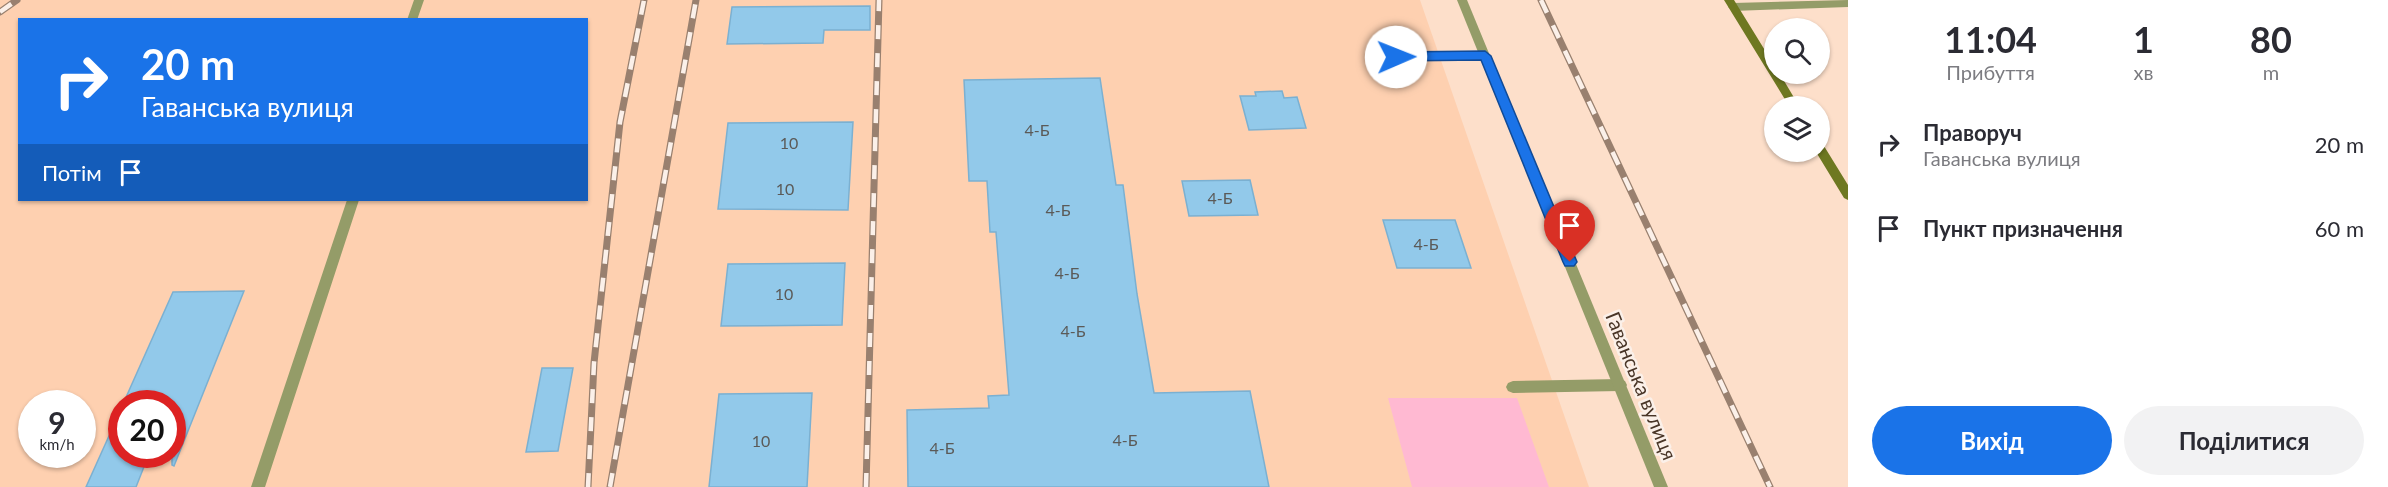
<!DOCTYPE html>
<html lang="uk">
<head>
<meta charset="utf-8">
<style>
	:root { --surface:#fff; --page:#f2f2f3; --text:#2b2b33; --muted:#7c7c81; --accent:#1a73e8 }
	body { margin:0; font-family:Lato,sans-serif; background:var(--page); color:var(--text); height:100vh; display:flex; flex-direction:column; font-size:22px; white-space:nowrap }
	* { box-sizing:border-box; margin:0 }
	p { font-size:20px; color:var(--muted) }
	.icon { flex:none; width:33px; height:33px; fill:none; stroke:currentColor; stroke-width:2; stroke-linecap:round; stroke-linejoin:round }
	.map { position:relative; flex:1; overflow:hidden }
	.side { display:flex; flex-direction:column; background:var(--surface); width:540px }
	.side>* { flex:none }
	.top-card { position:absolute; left:18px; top:18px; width:570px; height:183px; border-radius:0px; box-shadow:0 2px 4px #0004; background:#1a73e8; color:#fff; overflow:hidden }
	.tools { position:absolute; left:1764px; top:18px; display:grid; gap:12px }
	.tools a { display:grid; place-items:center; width:66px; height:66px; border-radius:50%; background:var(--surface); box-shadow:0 2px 4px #0004; font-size:30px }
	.speed { position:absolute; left:18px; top:390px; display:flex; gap:12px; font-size:30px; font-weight:700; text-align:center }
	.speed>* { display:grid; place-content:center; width:78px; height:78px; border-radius:50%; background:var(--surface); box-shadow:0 2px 4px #0004; line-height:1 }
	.speed small { font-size:15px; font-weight:400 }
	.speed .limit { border:9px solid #d22; background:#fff; color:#111 }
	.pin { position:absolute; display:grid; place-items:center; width:51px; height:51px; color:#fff; margin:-62px -26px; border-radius:50% 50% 50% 0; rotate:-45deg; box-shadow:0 0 6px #0007 }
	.pin .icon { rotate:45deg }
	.me { position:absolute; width:66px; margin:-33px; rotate:89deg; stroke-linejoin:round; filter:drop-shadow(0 0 4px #0008) }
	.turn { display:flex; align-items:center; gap:21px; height:126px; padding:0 24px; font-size:27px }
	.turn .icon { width:78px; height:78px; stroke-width:2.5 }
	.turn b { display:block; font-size:42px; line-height:51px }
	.then { display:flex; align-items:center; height:57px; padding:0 24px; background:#0003; gap:12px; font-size:22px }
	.eta { display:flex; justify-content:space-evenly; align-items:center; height:102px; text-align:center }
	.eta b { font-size:36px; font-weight:700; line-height:42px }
	.action { display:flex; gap:12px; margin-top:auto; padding:12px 24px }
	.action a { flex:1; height:69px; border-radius:36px; background:var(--accent); color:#fff; font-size:24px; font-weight:700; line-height:69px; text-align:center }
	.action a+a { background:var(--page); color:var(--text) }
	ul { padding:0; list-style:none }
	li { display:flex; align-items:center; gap:18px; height:84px; padding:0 24px }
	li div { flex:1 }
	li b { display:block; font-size:22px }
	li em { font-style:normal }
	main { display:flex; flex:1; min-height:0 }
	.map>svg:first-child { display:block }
</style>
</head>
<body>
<main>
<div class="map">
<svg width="1848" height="487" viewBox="0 0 1848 487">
	<rect width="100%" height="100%" fill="#fddfca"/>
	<path fill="#fed0b0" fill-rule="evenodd" d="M 0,0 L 1420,0 L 1589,487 L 0,487 ZM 20,20 L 586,20 L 586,200 L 20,200 ZM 32,404 L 82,404 L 82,454 L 32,454 ZM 122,404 L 172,404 L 172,454 L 122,454 Z"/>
	<path fill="#ffb9d2" d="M 1388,398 L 1517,398 L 1549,487 L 1412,487 Z"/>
	<path fill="#92c9ea" stroke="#7bb0d1" stroke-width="1.5" d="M 870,6 L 870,30 L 824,30 L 823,43 L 727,44 L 732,7 Z
		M 1100,78 L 1116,185 L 1123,185 L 1137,294 L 1154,393 L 1250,391 L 1269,487 L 908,487 L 907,410 L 989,408 L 988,396 L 1009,395 L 996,232 L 990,232 L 987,181 L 969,181 L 964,80 Z
		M 1282,91 L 1284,98 L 1297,97 L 1306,128 L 1249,130 L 1240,96 L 1256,96 L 1255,92 Z
		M 853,122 L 848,210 L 718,209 L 728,123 Z
		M 1250,180 L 1258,215 L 1189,216 L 1182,181 Z
		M 1383,220 L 1455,220 L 1471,268 L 1397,268 Z
		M 845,263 L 842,325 L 721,326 L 728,264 Z
		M 244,291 L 174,466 L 172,465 L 172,404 L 123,404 L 173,292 Z
		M 542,368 L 573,368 L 558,451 L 526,452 Z
		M 812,393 L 807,487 L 709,487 L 719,394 Z
		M 122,407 L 122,454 L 149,454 L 136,487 L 86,487 Z"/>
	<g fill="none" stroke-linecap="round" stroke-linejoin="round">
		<path fill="#949c68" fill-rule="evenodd" d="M 414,0 L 424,0 L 417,20 L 407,20 Z
			M 1848,0 L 1848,7 L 1733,11 L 1728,7 L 1733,3 Z
			M 1485,52 L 1490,56 L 1485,60 L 1396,61 L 1391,57 L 1396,53 Z
			M 347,200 L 359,200 L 265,487 L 251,487 Z
			M 1620,379 L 1625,381 L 1627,385 L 1625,389 L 1620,391 L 1513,393 L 1508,391 L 1506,387 L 1508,383 L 1513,381 Z"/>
		<path fill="#949c68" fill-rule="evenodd" d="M 1457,0 L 1467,0 L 1668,487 L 1654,487 Z"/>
		<path fill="#6e7821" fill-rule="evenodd" d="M 1724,0 L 1734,0 L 1774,65 L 1774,74 L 1780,74 L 1799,106 L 1789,106 Z
			M 1820,145 L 1824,146 L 1848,185 L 1848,200 L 1844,198 L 1816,152 L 1820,152 Z"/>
		<g stroke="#99806f" stroke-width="7">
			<path id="rail" d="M 1541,0 L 1770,487
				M 0,12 L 17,0
				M 588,487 L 594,363 L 620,122 L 644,0
				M 610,487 L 696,0
				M 866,487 L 879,0"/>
		</g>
		<use href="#rail" stroke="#fbf0e9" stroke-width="4.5" stroke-dasharray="14" stroke-linecap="butt"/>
	</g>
	<path fill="#1a73e8" stroke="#114b97" stroke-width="1.5" d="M 1485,51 L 1491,56 L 1577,262 L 1574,266 L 1565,266 L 1563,262 L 1481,60 L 1396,61 L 1390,57 L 1396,52 Z"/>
	<g text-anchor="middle" stroke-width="5" stroke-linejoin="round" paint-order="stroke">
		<g font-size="16" fill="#5b5a58">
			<text x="1037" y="136">4-Б</text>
			<text x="789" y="149">10</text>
			<text x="785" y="195">10</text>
			<text x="1220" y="204">4-Б</text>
			<text x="1058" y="216">4-Б</text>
			<text x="1426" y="250">4-Б</text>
			<text x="1067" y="279">4-Б</text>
			<text x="784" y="300">10</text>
			<text x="1073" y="337">4-Б</text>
			<text x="1125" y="446">4-Б</text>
			<text x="761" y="447">10</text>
			<text x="942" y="454">4-Б</text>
		</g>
		<g font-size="20" fill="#493527" stroke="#fbf0e9">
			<text transform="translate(1641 386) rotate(68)" y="7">Гаванська вулиця</text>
		</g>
	</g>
</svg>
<div class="tools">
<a><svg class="icon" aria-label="search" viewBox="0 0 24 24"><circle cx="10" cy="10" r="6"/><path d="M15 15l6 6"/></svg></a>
<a><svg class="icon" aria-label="layers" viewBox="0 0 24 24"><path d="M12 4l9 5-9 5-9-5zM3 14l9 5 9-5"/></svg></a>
</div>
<div class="speed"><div>9<small>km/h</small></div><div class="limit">20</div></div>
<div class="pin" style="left:1570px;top:262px;background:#d93025"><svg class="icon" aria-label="arrive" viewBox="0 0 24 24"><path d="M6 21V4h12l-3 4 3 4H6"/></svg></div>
<svg class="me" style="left:1396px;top:57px" viewBox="-20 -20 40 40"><circle r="19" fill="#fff"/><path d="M0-13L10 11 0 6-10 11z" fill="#1a73e8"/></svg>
<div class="top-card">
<div class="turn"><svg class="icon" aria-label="right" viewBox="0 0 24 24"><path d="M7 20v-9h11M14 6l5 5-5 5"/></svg><div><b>20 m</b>Гаванська вулиця</div></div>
<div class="then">Потім<svg class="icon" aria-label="arrive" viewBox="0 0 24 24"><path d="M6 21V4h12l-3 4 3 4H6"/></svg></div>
</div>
</div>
<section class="side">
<div class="eta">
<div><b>11:04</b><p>Прибуття</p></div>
<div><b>1</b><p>хв</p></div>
<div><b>80</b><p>m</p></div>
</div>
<ul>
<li><svg class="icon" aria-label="right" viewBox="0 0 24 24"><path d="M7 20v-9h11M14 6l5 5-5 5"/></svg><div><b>Праворуч</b><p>Гаванська вулиця</p></div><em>20 m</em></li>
<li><svg class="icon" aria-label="arrive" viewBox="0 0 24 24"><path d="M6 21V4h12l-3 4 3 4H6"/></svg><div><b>Пункт призначення</b></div><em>60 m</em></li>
</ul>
<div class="action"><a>Вихід</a><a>Поділитися</a></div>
</section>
</main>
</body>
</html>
